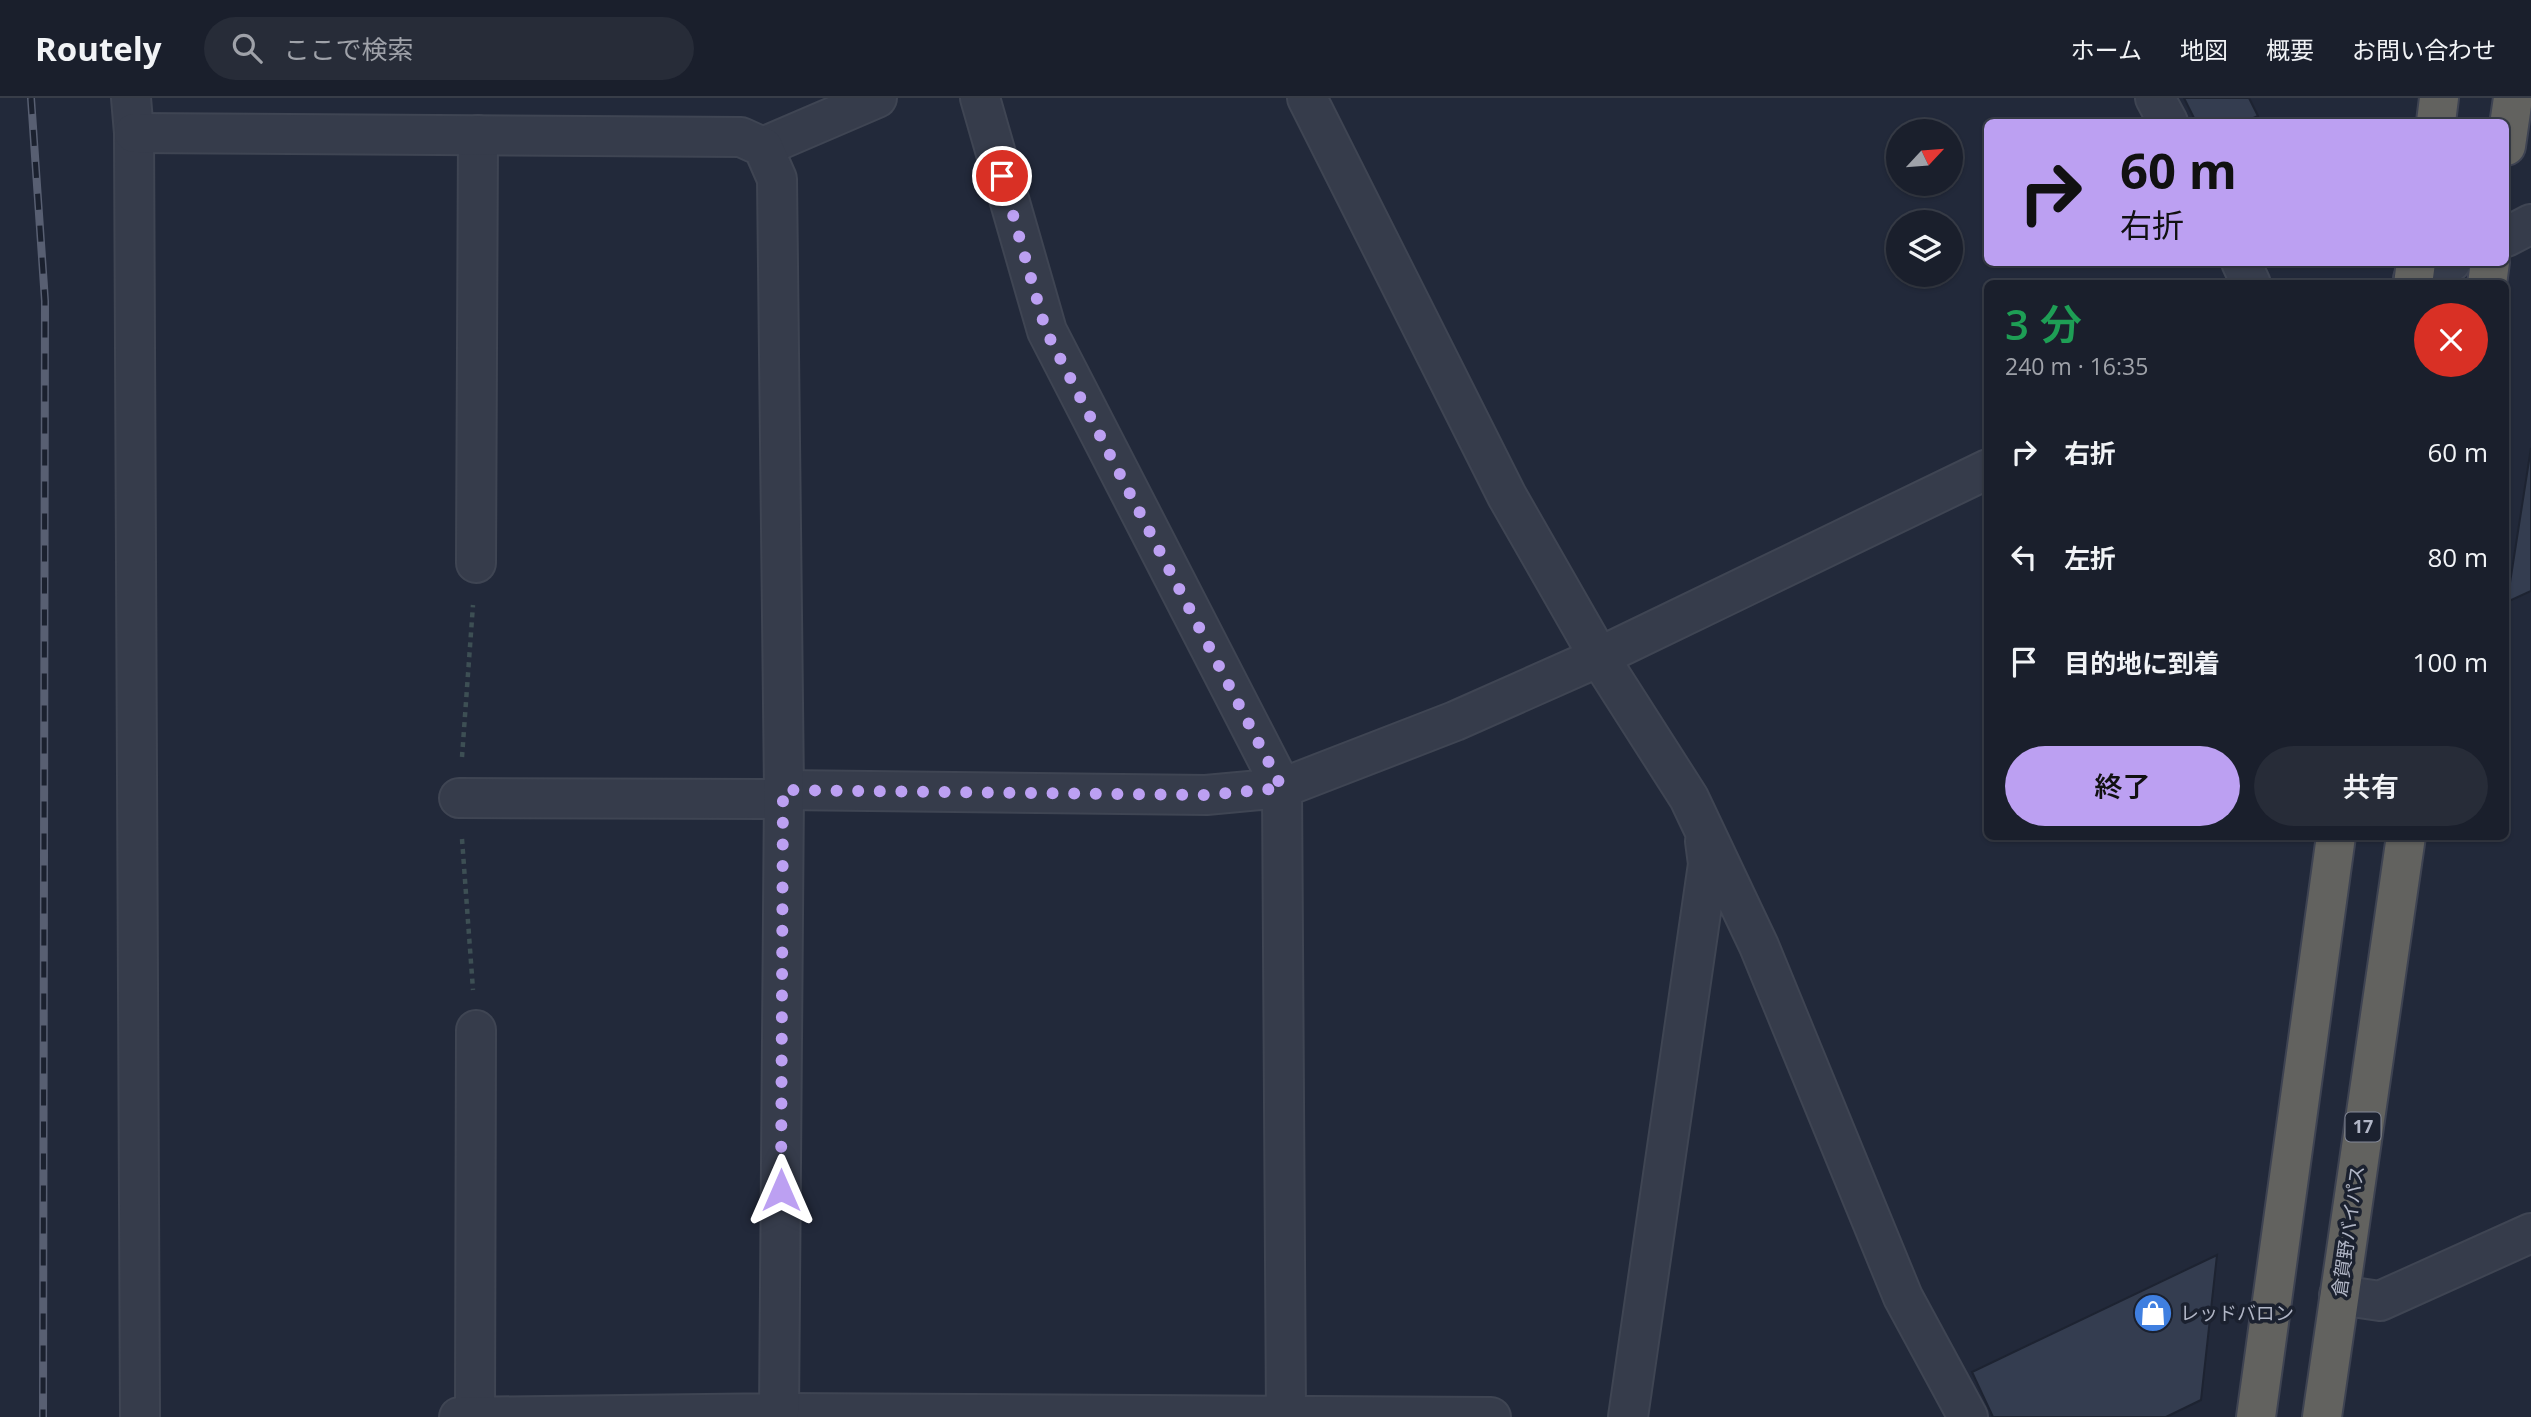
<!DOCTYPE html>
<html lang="ja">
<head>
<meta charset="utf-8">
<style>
	:root { --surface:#1a1f2c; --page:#272c38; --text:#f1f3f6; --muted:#9fa2a9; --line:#383d48; --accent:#bca0f2 }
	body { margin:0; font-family:"Open Sans","Noto Sans JP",sans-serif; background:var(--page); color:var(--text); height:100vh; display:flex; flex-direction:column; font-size:26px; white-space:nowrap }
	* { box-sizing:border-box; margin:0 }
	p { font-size:23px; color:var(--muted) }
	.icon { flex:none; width:38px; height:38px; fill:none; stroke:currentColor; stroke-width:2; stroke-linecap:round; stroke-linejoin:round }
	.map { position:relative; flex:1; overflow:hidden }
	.drawer { position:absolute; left:1984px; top:182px; width:525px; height:560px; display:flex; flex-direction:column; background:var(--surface); border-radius:10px; box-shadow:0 2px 5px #0004,0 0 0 2px var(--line) }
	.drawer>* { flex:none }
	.hud { position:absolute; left:1984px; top:21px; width:525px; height:147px; border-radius:10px; box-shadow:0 2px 5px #0004,0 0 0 2px var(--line); background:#bca0f2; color:#111; overflow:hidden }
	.needle { width:46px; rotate:64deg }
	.fabs { position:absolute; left:1886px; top:21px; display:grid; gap:14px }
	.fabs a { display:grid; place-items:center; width:77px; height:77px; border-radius:50%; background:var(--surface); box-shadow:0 2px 5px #0004,0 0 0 2px var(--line); font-size:35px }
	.pin { position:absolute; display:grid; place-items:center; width:60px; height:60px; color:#fff; margin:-30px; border:4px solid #fff; border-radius:50%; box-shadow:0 2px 7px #0007 }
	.me { position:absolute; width:77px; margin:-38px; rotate:0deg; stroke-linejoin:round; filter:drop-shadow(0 0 5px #0008) }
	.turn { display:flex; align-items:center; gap:24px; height:147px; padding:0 21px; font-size:32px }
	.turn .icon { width:91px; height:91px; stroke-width:2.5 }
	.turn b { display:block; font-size:49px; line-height:60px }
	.round { display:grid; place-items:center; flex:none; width:74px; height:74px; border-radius:37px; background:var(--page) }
	.overview { display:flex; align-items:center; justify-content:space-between; height:119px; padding:0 21px }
	h1 { font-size:42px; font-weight:600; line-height:52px; color:#1e9e55 }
	.cta { display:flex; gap:14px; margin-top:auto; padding:14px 21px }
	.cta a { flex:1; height:80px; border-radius:42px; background:var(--accent); color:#111; font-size:28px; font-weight:600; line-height:80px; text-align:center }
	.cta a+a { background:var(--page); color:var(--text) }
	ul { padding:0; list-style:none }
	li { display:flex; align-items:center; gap:21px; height:105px; padding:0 21px }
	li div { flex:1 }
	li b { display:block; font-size:26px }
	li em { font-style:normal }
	header { display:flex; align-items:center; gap:42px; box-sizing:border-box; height:98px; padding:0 35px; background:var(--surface); border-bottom:2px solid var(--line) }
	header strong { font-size:33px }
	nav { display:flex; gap:38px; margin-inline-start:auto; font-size:24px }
	.search { width:490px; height:63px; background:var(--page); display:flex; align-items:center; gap:18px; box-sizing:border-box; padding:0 24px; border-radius:38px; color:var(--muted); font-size:26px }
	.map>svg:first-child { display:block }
</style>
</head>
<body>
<header>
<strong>Routely</strong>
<div class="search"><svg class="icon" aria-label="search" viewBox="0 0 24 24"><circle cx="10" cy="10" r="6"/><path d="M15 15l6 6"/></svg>ここで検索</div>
<nav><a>ホーム</a><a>地図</a><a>概要</a><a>お問い合わせ</a></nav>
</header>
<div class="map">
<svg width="2531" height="1319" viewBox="0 0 2531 1319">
	<rect width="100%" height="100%" fill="#22293a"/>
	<path fill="#343d50" stroke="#1d2331" stroke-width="2" d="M 2184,0 L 2249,0 L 2258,18 L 2244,24 L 2196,24 Z
		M 2531,350 L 2531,493 L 2507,504 Z
		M 2217,1157 L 2201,1302 L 2166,1319 L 1993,1319 L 1972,1274 Z"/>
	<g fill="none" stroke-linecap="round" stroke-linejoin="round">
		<g stroke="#3f4553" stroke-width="42">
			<path id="minor" d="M 131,0 L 134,35 L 140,1319
				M 980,0 L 1047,233 L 1282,690 L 1286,1318
				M 1307,0 L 1507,398 L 1599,559 L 1689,700 L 1759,848 L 1903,1199 L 1968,1319
				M 2155,0 L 2168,24
				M 763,49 L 877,0
				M 2241,164 L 2251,186
				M 476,465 L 478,37
				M 784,692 L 1206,697 L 1282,690 L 1455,623 L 1599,559 L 1988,371
				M 459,700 L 783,701
				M 2339,1197 L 2380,1203 L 2531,1135
				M 475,1319 L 476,932
				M 779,1319 L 779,1315 L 1491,1319
				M 1628,1319 L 1708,766 L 1705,743"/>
		</g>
		<g stroke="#3f4553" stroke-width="42">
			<path id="tertiary" d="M 134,35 L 741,39 L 763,49 L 777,81 L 784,692 L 779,1315 L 459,1319
				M 2506,139 L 2531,126
				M 2413,181 L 2451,164"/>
		</g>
		<g stroke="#3e4352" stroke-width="42">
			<path id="trunk" d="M 2436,24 L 2439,0
				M 2506,48 L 2513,0
				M 2413,186 L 2416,164
				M 2487,186 L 2490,164
				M 2256,1319 L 2336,738
				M 2322,1319 L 2406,738"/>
		</g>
		<path stroke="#3d4f54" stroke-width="4.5" stroke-dasharray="5 5" stroke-linecap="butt" d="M 462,659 L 473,507
			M 462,741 L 473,892"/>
		<use href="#minor" stroke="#363c4b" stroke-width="38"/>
		<use href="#tertiary" stroke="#363c4b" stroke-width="38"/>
		<use href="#trunk" stroke="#62625f" stroke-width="38"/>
		<g stroke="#585f72" stroke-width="8">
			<path id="rail" d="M 31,0 L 45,203 L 43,1319"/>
		</g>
		<use href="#rail" stroke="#1b212f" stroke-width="5" stroke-dasharray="16" stroke-linecap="butt"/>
	</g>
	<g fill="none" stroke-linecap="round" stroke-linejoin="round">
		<path stroke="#bca0f2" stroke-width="12" stroke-dasharray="0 21.6" d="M 781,1092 L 783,692 L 1206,697 L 1282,690 L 1046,233 L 1002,78"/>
	</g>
	<defs>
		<g id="shop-disc" transform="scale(2.0125)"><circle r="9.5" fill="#3f7fe0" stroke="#1b212f"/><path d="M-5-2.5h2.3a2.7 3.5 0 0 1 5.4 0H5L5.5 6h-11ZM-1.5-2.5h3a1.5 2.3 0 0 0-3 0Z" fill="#fff"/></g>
	</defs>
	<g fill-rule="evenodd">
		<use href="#shop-disc" x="2153" y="1215"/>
	</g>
	<g text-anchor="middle" stroke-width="7" stroke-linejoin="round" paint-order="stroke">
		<rect fill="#1b212f" stroke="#848999" stroke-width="2" x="2345.5" y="1014.5" width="35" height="29" rx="5"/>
		<g font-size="18" font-weight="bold" fill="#b1b6c6">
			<text x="2363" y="1035">17</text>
		</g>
		<g font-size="19" fill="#b1b6c6" stroke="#1b212f">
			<text transform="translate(2348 1133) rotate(-82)" y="7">倉賀野バイパス</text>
		</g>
		<g font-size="19" fill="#b1b6c6" stroke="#1b212f" text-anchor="start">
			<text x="2180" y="1222">レッドバロン</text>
		</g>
	</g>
</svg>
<div class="fabs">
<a><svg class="needle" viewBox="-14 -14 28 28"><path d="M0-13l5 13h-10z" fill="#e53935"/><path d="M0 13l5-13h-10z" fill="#9fa2a9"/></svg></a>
<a><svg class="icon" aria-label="layers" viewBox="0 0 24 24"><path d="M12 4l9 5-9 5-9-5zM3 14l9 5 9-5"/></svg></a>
</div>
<div class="pin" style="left:1002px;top:78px;background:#d93025"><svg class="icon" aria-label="arrive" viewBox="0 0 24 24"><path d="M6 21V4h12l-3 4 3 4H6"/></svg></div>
<svg class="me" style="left:781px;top:1092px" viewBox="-20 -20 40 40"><path d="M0-17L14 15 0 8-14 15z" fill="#bca0f2" stroke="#fff" stroke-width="4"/></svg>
<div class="hud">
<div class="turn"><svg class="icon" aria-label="right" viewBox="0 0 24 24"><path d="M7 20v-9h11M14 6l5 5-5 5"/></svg><div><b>60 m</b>右折</div></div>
</div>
<section class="drawer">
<div class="overview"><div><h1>3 分</h1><p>240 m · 16:35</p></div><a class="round" style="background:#d93025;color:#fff"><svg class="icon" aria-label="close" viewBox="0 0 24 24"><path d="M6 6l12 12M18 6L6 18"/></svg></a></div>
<ul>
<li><svg class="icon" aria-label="right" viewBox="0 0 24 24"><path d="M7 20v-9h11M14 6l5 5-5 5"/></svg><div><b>右折</b></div><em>60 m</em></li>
<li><svg class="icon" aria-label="left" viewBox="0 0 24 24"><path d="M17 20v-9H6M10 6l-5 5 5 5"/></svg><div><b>左折</b></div><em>80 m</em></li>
<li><svg class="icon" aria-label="arrive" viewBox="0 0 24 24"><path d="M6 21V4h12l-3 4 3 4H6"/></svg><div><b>目的地に到着</b></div><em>100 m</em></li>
</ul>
<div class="cta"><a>終了</a><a>共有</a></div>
</section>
</div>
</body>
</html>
